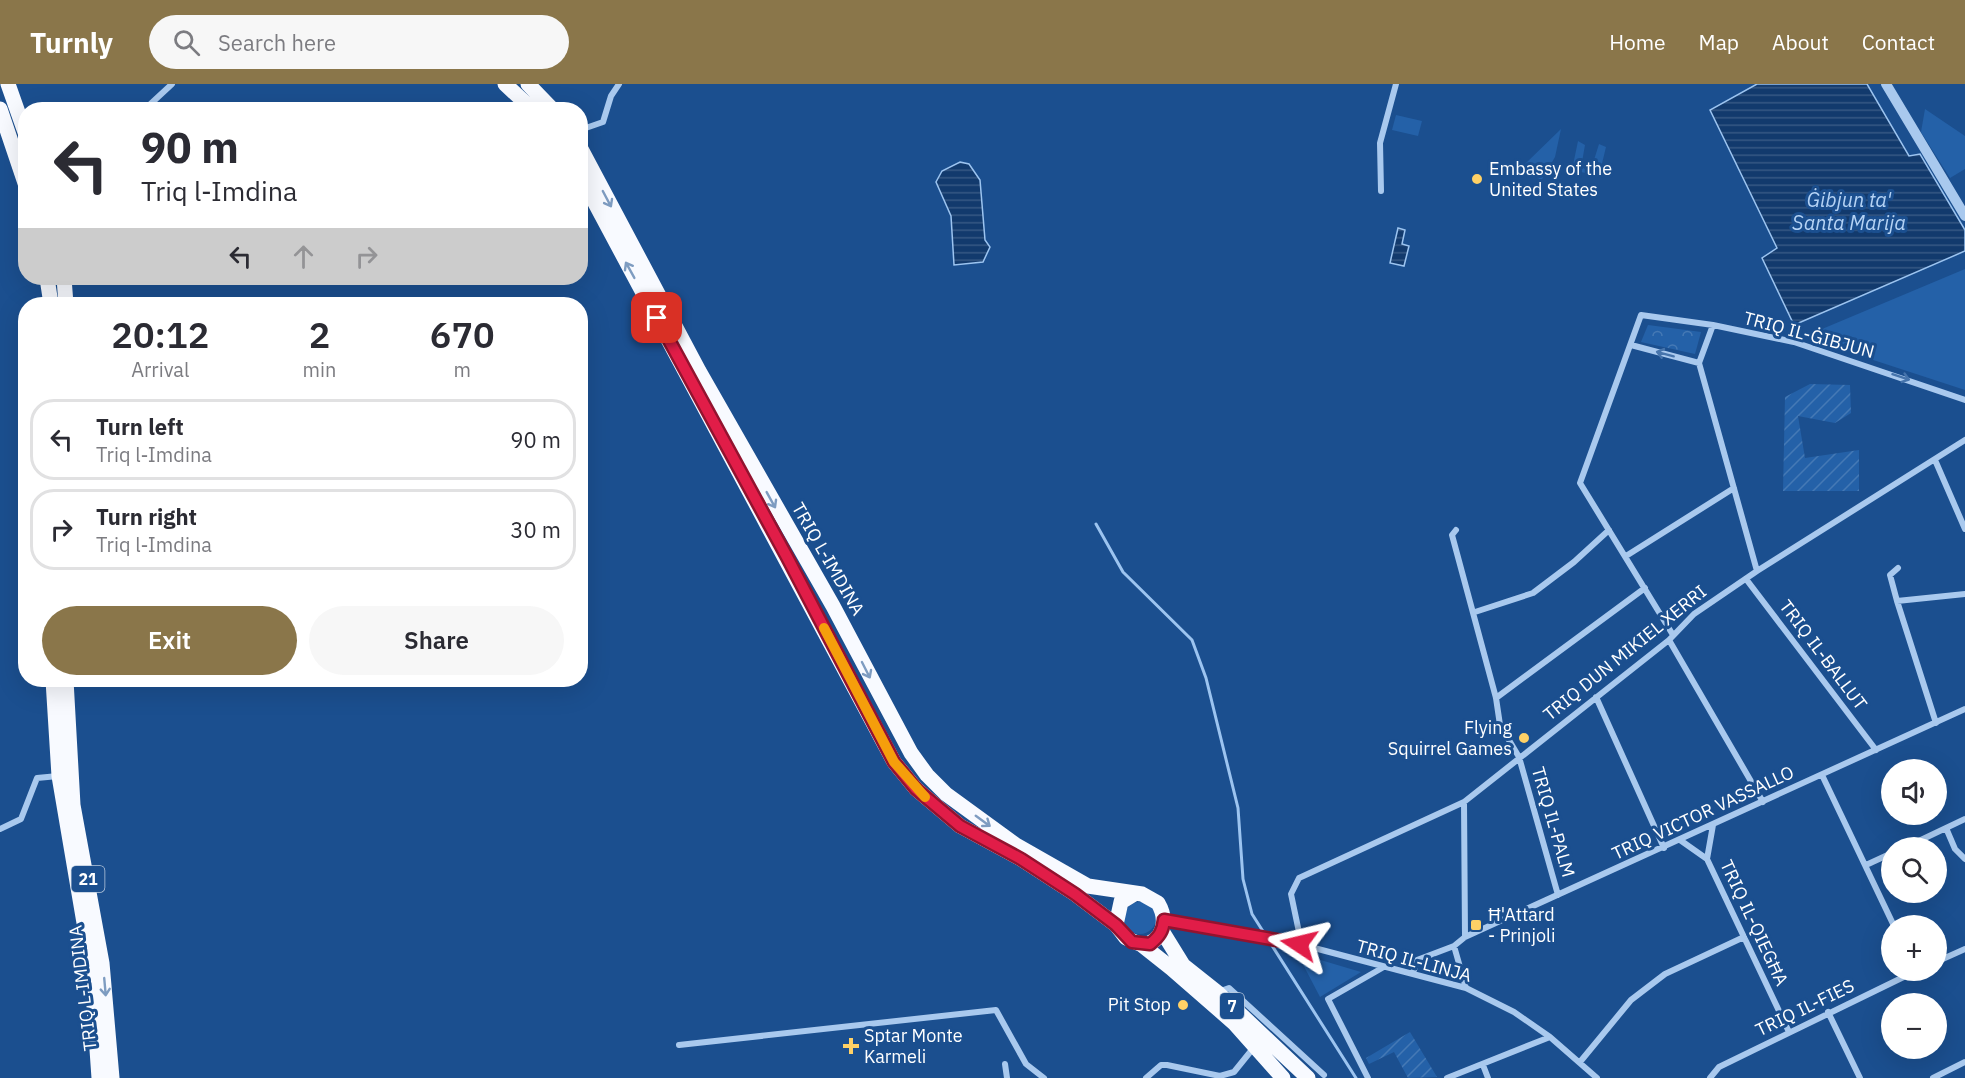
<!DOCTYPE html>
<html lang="en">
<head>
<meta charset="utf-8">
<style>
	:root { --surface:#fff; --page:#f7f7f7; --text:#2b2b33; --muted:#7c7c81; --line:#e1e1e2; --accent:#8a764a }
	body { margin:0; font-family:"IBM Plex Sans",sans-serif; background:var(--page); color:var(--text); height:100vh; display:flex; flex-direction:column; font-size:22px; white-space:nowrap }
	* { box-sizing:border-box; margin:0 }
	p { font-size:20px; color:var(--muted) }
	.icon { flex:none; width:33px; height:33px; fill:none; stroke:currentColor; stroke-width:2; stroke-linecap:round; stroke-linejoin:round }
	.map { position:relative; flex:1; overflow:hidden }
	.drawer { position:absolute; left:18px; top:213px; width:570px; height:390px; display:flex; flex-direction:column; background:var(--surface); border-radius:24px; box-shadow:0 6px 24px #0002 }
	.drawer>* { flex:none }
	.top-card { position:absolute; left:18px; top:18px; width:570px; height:183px; border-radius:24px; box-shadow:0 6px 24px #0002; background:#fff; color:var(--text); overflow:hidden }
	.buttons { position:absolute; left:1881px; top:675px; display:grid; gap:12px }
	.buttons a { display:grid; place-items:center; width:66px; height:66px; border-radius:50%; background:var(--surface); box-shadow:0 6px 24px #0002; font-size:30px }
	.pin { position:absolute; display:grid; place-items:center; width:51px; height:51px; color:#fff; margin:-26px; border-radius:12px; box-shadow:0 3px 9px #0006 }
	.me { position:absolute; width:66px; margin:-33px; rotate:280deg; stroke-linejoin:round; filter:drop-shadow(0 0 4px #0008) }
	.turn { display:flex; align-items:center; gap:21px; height:126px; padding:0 24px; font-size:27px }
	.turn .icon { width:78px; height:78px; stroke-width:2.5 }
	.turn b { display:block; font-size:42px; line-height:51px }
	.lanes { display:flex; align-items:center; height:57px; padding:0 24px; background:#0003; justify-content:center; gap:30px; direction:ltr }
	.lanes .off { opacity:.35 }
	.eta { display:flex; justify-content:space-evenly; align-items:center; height:102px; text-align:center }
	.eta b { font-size:36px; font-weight:600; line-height:42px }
	.button { display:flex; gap:12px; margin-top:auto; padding:12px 24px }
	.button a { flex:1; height:69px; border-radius:36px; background:var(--accent); color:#fff; font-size:24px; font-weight:600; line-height:69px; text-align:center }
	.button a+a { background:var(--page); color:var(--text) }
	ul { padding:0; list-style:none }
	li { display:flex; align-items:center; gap:18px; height:81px; margin:0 12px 9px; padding:0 12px; border:3px solid var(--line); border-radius:24px }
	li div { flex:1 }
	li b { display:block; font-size:22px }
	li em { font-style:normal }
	header { display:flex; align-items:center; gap:36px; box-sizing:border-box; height:84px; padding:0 30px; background:var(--accent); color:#fff }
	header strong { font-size:28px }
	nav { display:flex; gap:33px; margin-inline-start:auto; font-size:21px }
	.search { width:420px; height:54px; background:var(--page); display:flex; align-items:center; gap:15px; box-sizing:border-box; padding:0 21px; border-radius:33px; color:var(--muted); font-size:22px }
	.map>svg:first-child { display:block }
</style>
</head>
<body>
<header>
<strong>Turnly</strong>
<div class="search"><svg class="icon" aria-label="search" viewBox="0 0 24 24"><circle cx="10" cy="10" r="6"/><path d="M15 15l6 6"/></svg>Search here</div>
<nav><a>Home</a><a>Map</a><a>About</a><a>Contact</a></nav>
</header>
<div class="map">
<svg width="1965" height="994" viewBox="0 0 1965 994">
	<defs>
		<pattern id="park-crowns" width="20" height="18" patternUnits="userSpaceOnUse" patternTransform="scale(1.5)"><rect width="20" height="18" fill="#2461a8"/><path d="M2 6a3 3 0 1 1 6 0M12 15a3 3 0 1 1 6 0" fill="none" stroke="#4579b5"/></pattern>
		<pattern id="garden-furrows" width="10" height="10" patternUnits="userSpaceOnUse" patternTransform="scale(1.5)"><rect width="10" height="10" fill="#2461a8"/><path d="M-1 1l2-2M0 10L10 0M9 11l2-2" fill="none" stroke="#4579b5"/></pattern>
		<pattern id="water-rules" width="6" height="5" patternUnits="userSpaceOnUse" patternTransform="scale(1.5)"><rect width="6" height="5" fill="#123a6d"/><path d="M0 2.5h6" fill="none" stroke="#365883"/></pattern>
	</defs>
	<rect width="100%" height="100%" fill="#1b4f8f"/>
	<path fill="#2461a8" d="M 1925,25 L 1965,52 L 1965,85 L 1950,94 L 1921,48 Z
		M 1396,31 L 1422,37 L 1418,52 L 1392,46 Z
		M 1561,45 L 1555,73 L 1541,97 L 1525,80 Z
		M 1578,57 L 1585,61 L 1582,78 L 1588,81 L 1594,76 L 1599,60 L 1606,63 L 1599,92 L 1572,86 Z
		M 1965,185 L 1965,306 L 1803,253 Z
		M1124 834a16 16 0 1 1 32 0a16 16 0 1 1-32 0Z
		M 1297,869 L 1361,888 L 1320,913 Z"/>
	<path fill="url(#park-crowns)" d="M 1648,241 L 1701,248 L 1695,270 L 1641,258 Z"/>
	<path fill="url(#garden-furrows)" d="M 1810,300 L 1850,301 L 1851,329 L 1835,339 L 1798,332 L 1805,374 L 1859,366 L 1859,407 L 1783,407 L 1785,313 Z
		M 1410,948 L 1437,993 L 1408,994 L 1394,968 L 1369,980 L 1366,974 Z"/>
	<path fill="url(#water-rules)" stroke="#9cc4f0" stroke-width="1.5" d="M 1757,0 L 1867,0 L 1909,72 L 1920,70 L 1965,146 L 1965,167 L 1794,241 L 1762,174 L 1777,164 L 1710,26 Z
		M 960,78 L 969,80 L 980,96 L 985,156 L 990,163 L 983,178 L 954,181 L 951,132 L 936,98 L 942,87 Z
		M 1398,144 L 1405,146 L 1402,160 L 1409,162 L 1404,182 L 1390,179 Z"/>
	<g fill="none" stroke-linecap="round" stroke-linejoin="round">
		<path stroke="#9cc4f0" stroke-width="3" d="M 1096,440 L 1123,488 L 1192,556 L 1206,594 L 1238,724 L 1243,795 L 1252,830 L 1356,994"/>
		<path stroke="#a9c9ee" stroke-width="6" d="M 144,26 L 172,0
			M 580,46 L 603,38 L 611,12 L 619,0
			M 1381,107 L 1380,59 L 1396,0
			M 1713,241 L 1699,279 L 1757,487
			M 1631,261 L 1699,279
			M 1935,376 L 1965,445
			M 1456,446 L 1452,451 L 1496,614 L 1500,641 L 1519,673 L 1558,811
			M 1626,472 L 1734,404
			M 1746,495 L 1876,666
			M 1897,517 L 1890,491 L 1898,484
			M 1475,528 L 1533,509 L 1574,478 L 1609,446
			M 1673,551 L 1580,399 L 1641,231 L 1713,241 L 1794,258 L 1965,316
			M 1669,556 L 1763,718
			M 1596,613 L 1664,764
			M 1496,614 L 1645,504
			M 1936,639 L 1897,517 L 1965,510
			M 1822,691 L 1894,842
			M 1464,718 L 1465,853
			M 1946,744 L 1955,765 L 1965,775
			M 0,745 L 21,735 L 37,694 L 58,692
			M 1680,756 L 1707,775 L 1789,948
			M 1904,764 L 1965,735
			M 1707,775 L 1713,741
			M 1866,781 L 1892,769
			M 1164,836 L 1299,860 L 1466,904 L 1514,928 L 1550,953 L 1597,994
			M 1299,860 L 1300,853 L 1291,810 L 1299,794 L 1464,718 L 1669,556 L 1694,530 L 1757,487 L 1965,356
			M 1454,862 L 1466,904
			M 1936,878 L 1965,865
			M 1413,889 L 1417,876 L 1454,862 L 1465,853 L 1965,625
			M 1218,908 L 1229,904 L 1324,991
			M 1828,928 L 1860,994
			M 679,961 L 996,926 L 1026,980 L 1044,994
			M 1580,978 L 1631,916 L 1665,890 L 1744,853
			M 1005,980 L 1007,994
			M 1483,981 L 1488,994
			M 1146,994 L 1161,981 L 1167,981 L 1220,992 L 1234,988 L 1255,962
			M 1368,994 L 1328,915 L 1382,884
			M 1447,994 L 1550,953
			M 1710,994 L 1719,983 L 1918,886
			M 1933,994 L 1965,978"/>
		<path stroke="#a9c9ee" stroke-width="10" d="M 1886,0 L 1965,132"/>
		<path stroke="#f8faff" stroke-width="15" d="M 8,0 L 26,51
			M 505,0 L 533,26
			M 528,0 L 553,26
			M 0,25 L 26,102
			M 580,63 L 699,287 L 833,522 L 911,669 L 927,691 L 946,710 L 1016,761 L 1088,802 L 1142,810 L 1158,819 C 1168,836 1164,858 1142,861
			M 580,91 L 894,678 L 916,705 L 960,742 L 1021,775 L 1075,810 L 1116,841 L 1126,854 L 1142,861 L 1171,884 L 1234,939 L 1283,994
			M 47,194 L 51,220
			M 64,194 L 66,220
			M 53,596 L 59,692 L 91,880 L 99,994
			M 66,596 L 73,721 L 102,879 L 112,994
			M 1116,841 L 1121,818 L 1134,810
			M 1162,847 L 1183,881 L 1217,908 L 1308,994"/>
	</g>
	<defs><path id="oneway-shaft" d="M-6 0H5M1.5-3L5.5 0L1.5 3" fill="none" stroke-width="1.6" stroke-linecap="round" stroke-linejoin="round" transform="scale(1.5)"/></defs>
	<g stroke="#7e9cc1">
		<use href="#oneway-shaft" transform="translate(607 115) rotate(62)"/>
		<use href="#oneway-shaft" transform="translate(630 186) rotate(-119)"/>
		<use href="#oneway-shaft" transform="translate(771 416) rotate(61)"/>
		<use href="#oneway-shaft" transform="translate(866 586) rotate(63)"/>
		<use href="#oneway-shaft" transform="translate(983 737) rotate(36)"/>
		<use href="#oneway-shaft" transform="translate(105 903) rotate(85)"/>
	</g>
	<g stroke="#4674ac">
		<use href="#oneway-shaft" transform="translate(1665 270) rotate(-165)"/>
		<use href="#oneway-shaft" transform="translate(1901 293) rotate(18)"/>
	</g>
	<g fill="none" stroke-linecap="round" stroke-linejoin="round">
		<g stroke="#92132f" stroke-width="15">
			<path id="route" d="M 657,234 L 787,473 L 894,678 L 916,705 L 960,742 L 1021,775 L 1075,810 L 1116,841 L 1132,858 L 1150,860 C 1159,853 1163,847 1164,836 L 1299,860"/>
		</g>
		<use href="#route" stroke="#e11d48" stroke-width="10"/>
		<path stroke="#f59e0b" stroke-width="10" d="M 824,544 L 894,678 L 925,713"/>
	</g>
	<g fill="#ffd166" stroke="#1b4f8f" stroke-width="2">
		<circle cx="1477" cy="95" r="6"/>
		<circle cx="1524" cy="654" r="6"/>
		<rect x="1470" y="835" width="12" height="12" rx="3"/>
		<circle cx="1183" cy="921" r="6"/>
		<path d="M848 953h6v6h6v6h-6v6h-6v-6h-6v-6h6z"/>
	</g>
	<g text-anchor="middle" stroke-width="6" stroke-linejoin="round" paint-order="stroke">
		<g fill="#1b4f8f" stroke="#bbcadd" stroke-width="1.5">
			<rect x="71.5" y="782" width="33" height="26" rx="4.5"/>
			<rect x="1220" y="909" width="24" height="26" rx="4.5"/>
		</g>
		<g font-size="16" font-weight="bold" fill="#fff">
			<text x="88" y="801">21</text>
			<text x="1232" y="928">7</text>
		</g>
		<g font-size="18" fill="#fff" stroke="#1b4f8f" text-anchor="start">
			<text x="1489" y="91">Embassy of the<tspan x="1489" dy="21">United States</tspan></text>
			<text x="1512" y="650" text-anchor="end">Flying<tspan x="1512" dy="21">Squirrel Games</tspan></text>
			<text x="1488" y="837">Ħ'Attard<tspan x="1488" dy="21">- Prinjoli</tspan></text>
			<text x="1171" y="927" text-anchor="end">Pit Stop</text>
			<text x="864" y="958">Sptar Monte<tspan x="864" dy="21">Karmeli</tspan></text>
		</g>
		<g font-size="18" fill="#fff" stroke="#1b4f8f">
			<text transform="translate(1809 251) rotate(15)" y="6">TRIQ IL-ĠIBJUN</text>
			<text transform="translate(828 475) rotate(60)" y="6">TRIQ L-IMDINA</text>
			<text transform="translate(1625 569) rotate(-39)" y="6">TRIQ DUN MIKIEL XERRI</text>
			<text transform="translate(1823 571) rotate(53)" y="6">TRIQ IL-BALLUT</text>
			<text transform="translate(1703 729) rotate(-25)" y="6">TRIQ VICTOR VASSALLO</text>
			<text transform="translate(1553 738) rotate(74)" y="6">TRIQ IL-PALM</text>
			<text transform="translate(1754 839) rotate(65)" y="6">TRIQ IL-QIEGĦA</text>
			<text transform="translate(1414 877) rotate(15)" y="6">TRIQ IL-LINJA</text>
			<text transform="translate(83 904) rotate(-97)" y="6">TRIQ L-IMDINA</text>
			<text transform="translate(1805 924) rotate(-26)" y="6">TRIQ IL-FIES</text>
		</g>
		<g font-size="20" font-style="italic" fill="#b5d3f5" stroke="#1b4f8f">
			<text x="1849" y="123">Ġibjun ta'<tspan x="1849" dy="23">Santa Marija</tspan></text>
		</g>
	</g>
</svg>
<div class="buttons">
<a><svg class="icon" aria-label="sound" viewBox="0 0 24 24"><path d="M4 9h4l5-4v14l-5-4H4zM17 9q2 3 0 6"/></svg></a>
<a><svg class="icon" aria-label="search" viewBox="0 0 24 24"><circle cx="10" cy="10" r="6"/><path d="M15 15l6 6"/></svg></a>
<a>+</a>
<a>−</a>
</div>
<div class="pin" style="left:657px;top:234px;background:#d93025"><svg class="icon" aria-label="arrive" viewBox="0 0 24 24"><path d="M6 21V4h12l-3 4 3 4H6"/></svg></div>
<svg class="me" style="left:1299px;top:860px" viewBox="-20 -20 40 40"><path d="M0-17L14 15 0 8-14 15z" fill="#e11d48" stroke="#fff" stroke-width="4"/></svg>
<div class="top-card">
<div class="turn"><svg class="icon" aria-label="left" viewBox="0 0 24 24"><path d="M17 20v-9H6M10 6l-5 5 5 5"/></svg><div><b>90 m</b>Triq l-Imdina</div></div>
<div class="lanes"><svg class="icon" aria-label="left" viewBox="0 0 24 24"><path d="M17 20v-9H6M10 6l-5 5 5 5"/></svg><svg class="icon off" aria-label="ahead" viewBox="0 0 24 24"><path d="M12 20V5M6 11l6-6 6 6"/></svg><svg class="icon off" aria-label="right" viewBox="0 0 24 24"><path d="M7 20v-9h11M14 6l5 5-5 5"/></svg></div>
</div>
<section class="drawer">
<div class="eta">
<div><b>20:12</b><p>Arrival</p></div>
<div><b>2</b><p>min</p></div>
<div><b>670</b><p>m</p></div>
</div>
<ul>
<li><svg class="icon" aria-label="left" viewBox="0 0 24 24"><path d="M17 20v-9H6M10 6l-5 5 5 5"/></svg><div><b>Turn left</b><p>Triq l-Imdina</p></div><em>90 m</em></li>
<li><svg class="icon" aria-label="right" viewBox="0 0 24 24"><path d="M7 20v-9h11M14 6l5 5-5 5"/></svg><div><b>Turn right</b><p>Triq l-Imdina</p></div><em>30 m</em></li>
</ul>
<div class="button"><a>Exit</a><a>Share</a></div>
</section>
</div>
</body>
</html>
